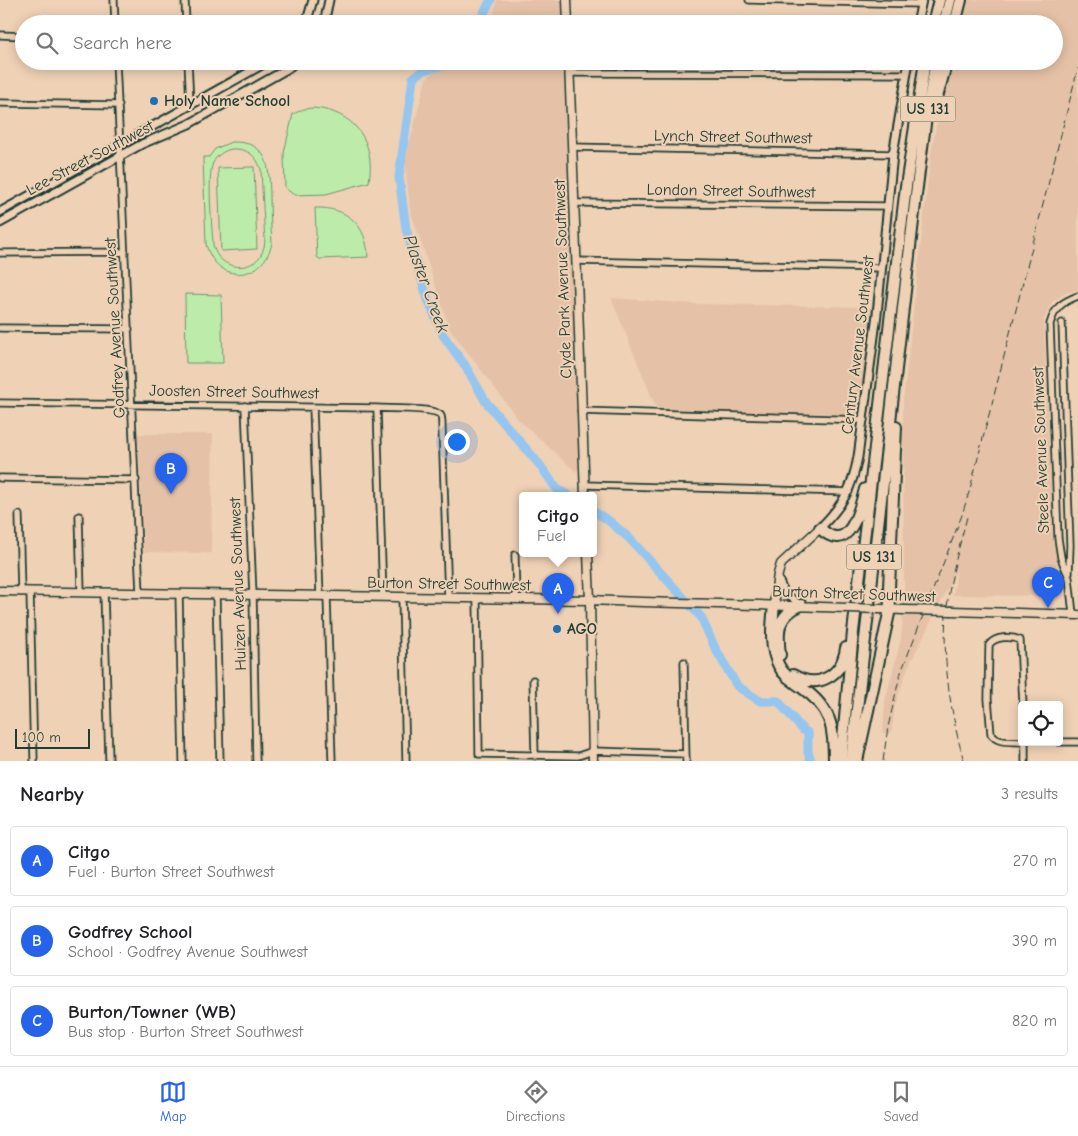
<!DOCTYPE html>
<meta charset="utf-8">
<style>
:root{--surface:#fff;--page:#f2f2f2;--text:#202124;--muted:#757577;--line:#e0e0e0;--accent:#2563eb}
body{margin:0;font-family:"Comic Neue",sans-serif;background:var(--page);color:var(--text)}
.controls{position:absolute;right:15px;bottom:15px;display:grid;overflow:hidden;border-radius:5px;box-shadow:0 2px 12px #0003}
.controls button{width:45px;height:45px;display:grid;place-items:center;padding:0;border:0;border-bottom:1px solid var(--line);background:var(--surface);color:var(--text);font:25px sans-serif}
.scale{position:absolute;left:15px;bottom:12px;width:75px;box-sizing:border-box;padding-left:5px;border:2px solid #1f3d34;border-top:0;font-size:14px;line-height:18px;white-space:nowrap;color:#1f3d34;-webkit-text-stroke:4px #efd1b5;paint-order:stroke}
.you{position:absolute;left:456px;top:441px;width:18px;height:18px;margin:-12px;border:4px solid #fff;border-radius:50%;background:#1a73e8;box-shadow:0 0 0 8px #1a73e833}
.badge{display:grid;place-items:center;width:32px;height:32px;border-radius:50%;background:var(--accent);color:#fff;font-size:16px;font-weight:700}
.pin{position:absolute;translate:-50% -41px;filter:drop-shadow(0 1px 2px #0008)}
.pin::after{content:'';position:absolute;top:26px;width:18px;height:15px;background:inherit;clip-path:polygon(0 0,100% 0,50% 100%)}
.popup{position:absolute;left:519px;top:492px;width:78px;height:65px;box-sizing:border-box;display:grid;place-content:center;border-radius:5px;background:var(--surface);filter:drop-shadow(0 1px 4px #0005);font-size:16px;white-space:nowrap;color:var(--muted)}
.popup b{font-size:19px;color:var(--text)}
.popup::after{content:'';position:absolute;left:50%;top:100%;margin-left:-10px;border:10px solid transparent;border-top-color:var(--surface)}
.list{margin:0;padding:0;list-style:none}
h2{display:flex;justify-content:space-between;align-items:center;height:65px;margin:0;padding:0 20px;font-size:21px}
h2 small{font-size:16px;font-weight:400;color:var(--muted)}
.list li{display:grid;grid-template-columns:32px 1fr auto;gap:15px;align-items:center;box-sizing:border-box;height:70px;margin:0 10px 10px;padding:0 10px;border:1px solid var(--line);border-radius:5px}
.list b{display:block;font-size:19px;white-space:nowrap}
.list p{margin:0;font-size:16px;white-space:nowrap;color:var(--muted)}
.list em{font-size:16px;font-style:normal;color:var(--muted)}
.icon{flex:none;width:28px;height:28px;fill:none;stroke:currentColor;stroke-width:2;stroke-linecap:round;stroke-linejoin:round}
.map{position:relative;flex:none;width:1078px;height:761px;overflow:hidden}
.search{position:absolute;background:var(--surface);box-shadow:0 2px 12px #0003;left:15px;right:15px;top:15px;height:55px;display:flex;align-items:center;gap:12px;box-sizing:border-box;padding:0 18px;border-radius:28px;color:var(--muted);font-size:19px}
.sheet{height:305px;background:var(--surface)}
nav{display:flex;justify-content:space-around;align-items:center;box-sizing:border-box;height:70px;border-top:1px solid var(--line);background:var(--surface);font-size:14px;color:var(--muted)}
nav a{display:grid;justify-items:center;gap:2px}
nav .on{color:var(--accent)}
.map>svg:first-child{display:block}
.built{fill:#e5c2a7}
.green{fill:#bdecaa;stroke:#6e946f;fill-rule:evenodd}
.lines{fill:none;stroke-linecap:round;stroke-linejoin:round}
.river{stroke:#94c6f0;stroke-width:9}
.minor-casing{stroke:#1f3d34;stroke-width:9}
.tertiary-casing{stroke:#1f3d34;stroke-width:11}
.secondary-casing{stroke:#1f3d34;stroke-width:11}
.motorway-casing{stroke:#1f3d34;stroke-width:14}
.minor{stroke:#efd1b5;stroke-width:5.5}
.tertiary{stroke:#efd1b5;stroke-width:7}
.secondary{stroke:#efd1b5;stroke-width:8}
.motorway{stroke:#efd1b5;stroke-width:10}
.rail{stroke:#1f3d34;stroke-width:1;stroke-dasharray:8 4;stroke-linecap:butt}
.secondary-bridge-casing{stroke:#1f3d34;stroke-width:11;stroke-linecap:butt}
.secondary-bridge{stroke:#efd1b5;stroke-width:8}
.poi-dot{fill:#1f6fb2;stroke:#efd1b5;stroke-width:2}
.labels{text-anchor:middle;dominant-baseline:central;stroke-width:4;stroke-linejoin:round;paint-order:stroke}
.shield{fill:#efd1b5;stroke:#5d695b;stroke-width:1}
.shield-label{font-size:15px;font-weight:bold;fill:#1f3d34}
.poi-label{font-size:16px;font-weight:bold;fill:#1f3d34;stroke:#efd1b5;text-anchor:start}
.street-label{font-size:16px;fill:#1f3d34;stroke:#efd1b5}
.water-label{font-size:18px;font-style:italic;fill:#2b4b47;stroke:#efd1b5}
</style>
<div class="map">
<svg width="1078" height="761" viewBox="0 0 1078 761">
<rect width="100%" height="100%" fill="#efd1b5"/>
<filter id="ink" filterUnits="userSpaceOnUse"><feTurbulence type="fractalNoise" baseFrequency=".02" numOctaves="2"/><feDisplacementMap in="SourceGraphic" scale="10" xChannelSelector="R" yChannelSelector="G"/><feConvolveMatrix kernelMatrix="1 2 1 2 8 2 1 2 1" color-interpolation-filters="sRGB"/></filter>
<g filter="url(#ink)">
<path class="built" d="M 497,0 L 562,0 L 563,24 L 491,24 Z
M 966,0 L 1078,0 L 1078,290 L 1066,293 L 1052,302 L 1044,320 L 1053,538 L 1057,557 L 1057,596 L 953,595 L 957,570 L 908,667 L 895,706 L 891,734 L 883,733 L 885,701 L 901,639 L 904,596 L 903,401 L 931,152 L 939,112 L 953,61 L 1054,61 L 1054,24 L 961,24 Z
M 463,61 L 565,61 L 579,467 L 576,472 L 518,419 L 450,329 L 410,209 L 405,161 L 426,79 L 432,73 Z
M 611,298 L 695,304 L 874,307 L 859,414 L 855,417 L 657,410 Z
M 138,434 L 213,434 L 211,553 L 144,552 Z"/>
<path class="green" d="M 313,108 C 354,111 376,141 369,182 L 326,194 L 294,195 L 285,188 L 284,153 L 293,114 L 304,109 Z
M 231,142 C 269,141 269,166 270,196 C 270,212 271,228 272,243 C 263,283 216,284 206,244 L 203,157 L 209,157 L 215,149 ZM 231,149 C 247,148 256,155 261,169 C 262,188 263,206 264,224 C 264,231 266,240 264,247 C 258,275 217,272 213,244 C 212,227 207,176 213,163 C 216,156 223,151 231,149 Z
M 254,167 L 257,249 L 221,251 L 218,168 Z
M 315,208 C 347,207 367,225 368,257 L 320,259 L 317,257 Z
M 185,294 L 221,295 L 223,363 L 186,363 Z"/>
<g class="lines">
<path class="river" d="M 479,24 L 481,18 L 491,0
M 455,61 L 453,63 L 424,70 L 413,78 L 399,177 L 406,229 L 428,300 L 443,335 L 466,367 L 486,402 L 539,464 L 557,489 L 568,495
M 593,511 L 608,520 L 629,538 L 701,617 L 715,648 L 737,686 L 760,701 L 778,701 L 802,729 L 808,733 L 808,752 L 811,761"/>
<g class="minor-casing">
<path id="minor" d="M 114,0 L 115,24
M 185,0 L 186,24
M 749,0 L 921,4
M 0,35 L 24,36
M 116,61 L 140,593
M 188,61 L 190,104
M 569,73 L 906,74
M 0,103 L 119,105
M 572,147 L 893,154
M 574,203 L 888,206
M 0,253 L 125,252
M 576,261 L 882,268
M 1062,323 L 1070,545 L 1069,573
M 0,328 L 129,329
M 0,403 L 377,408 C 388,409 437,407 441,416 C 442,419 442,425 442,428 L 448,598
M 245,406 L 253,595 L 256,761
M 313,408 L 320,596
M 377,408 L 383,597
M 581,411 L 864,420
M 0,478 L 136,480
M 585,485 L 849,492
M 19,515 L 21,592
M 79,516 L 81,592
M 515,555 L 516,599
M 778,577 L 785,593 L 801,605
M 30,592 L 34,761
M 104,593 L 109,761
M 179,594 L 183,761
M 216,595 L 220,761
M 327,596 L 332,761
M 402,598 L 406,761
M 477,599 L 479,754 L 578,756 L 593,751 L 686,754
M 1073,614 L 1069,578 L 1061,558 L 1058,538 L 1050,324 C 1055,307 1062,302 1078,296
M 684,662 L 686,761
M 533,680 L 535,756
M 1022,742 C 1011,741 998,744 991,734 L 988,699 L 989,645 C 995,636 1011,636 1020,640 L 1023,705
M 1025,742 L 1025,761
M 1059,742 L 1078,742"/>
</g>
<g class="tertiary-casing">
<path id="tertiary" d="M 306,24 L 313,0
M 324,24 L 329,0
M 917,24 L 922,0
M 0,212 L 269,61
M 0,223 L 142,144 L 189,124 L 287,69 L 297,61
M 820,528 C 843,505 852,489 858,457 L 877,314 L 893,154 L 909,61"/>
</g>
<g class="secondary-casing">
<path id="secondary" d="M 567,0 L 568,24
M 569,61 L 585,495
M 588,553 L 590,600 L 593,761
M 0,591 L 590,600 C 676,604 762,604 848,608
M 774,605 L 778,574 L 781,564 L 820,528
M 880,609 L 904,610
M 952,611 L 1078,615"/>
</g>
<g class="motorway-casing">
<path id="motorway" d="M 933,24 L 939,0
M 944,24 L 950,0
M 955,24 L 961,0
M 933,112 L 947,61
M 820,528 C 849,557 860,509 865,489
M 774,605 C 772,624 769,648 779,666 C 784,676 793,681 801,687 C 831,708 834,726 834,761
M 780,655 C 777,630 777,616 801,605
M 793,675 C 818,690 842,676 846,648
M 841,761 L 853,632 L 906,186 L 925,61
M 851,761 L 916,195 L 925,124 L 936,61
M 857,761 L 890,609 L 889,588 L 896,427"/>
</g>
<use href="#minor" class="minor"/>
<use href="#tertiary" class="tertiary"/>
<use href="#secondary" class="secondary"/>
<use href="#motorway" class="motorway"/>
<path class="rail" d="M 883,761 L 888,727 L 900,675 L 962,515 L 970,489 L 1078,68
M 964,761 C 950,713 940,648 948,599 C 952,571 960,544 967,517"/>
<g class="secondary-bridge-casing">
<path id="secondary-bridge" d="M 848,608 L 880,609
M 904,610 L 952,611"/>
</g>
<use href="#secondary-bridge" class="secondary-bridge"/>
</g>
</g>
<g class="poi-dot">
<circle cx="154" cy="101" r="5"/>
<circle cx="557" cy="629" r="5"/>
</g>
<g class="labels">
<g class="shield">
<rect x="900.5" y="96.5" width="55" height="25" rx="4"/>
<rect x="846.5" y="544.5" width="55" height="25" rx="4"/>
</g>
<g class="shield-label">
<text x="928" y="109">US 131</text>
<text x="874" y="557">US 131</text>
</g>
<g class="poi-label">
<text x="164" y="101">Holy Name School</text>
<text x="567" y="629">AGO</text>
</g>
<g class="street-label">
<text transform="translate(733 137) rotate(1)">Lynch Street Southwest</text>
<text transform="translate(90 158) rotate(-28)">Lee Street Southwest</text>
<text transform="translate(731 191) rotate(1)">London Street Southwest</text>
<text transform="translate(563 279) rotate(-92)">Clyde Park Avenue Southwest</text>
<text transform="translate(115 328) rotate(-93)">Godfrey Avenue Southwest</text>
<text transform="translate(858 345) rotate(-83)">Century Avenue Southwest</text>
<text transform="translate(234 392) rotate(1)">Joosten Street Southwest</text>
<text transform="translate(1041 450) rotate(-92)">Steele Avenue Southwest</text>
<text transform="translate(238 584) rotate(-92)">Huizen Avenue Southwest</text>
<text transform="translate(449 584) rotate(1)">Burton Street Southwest</text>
<text transform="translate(854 594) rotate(2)">Burton Street Southwest</text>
</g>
<g class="water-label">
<text transform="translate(426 284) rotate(70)">Plaster Creek</text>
</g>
</g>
</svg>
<div class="controls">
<button><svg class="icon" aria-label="locate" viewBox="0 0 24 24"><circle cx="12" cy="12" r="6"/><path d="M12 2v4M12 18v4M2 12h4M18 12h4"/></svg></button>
</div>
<div class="scale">100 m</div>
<div class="you"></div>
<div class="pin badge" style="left:558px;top:614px">A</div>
<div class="popup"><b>Citgo</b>Fuel</div>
<div class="pin badge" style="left:171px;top:494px">B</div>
<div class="pin badge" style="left:1048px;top:608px">C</div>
<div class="search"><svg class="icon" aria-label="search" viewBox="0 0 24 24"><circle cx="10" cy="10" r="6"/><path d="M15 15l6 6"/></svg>Search here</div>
</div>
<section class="sheet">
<h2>Nearby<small>3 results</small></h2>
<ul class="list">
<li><span class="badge">A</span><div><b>Citgo</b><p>Fuel · Burton Street Southwest</p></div><em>270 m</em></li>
<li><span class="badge">B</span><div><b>Godfrey School</b><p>School · Godfrey Avenue Southwest</p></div><em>390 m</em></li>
<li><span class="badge">C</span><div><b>Burton/Towner (WB)</b><p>Bus stop · Burton Street Southwest</p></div><em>820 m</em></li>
</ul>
</section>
<nav>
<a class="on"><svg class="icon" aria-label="map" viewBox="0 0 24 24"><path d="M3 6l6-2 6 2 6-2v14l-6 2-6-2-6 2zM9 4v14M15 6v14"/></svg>Map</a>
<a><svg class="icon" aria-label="directions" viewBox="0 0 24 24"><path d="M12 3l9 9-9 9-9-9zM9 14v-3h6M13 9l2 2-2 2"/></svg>Directions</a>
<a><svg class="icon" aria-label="saved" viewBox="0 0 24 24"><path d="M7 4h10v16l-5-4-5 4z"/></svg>Saved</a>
</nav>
